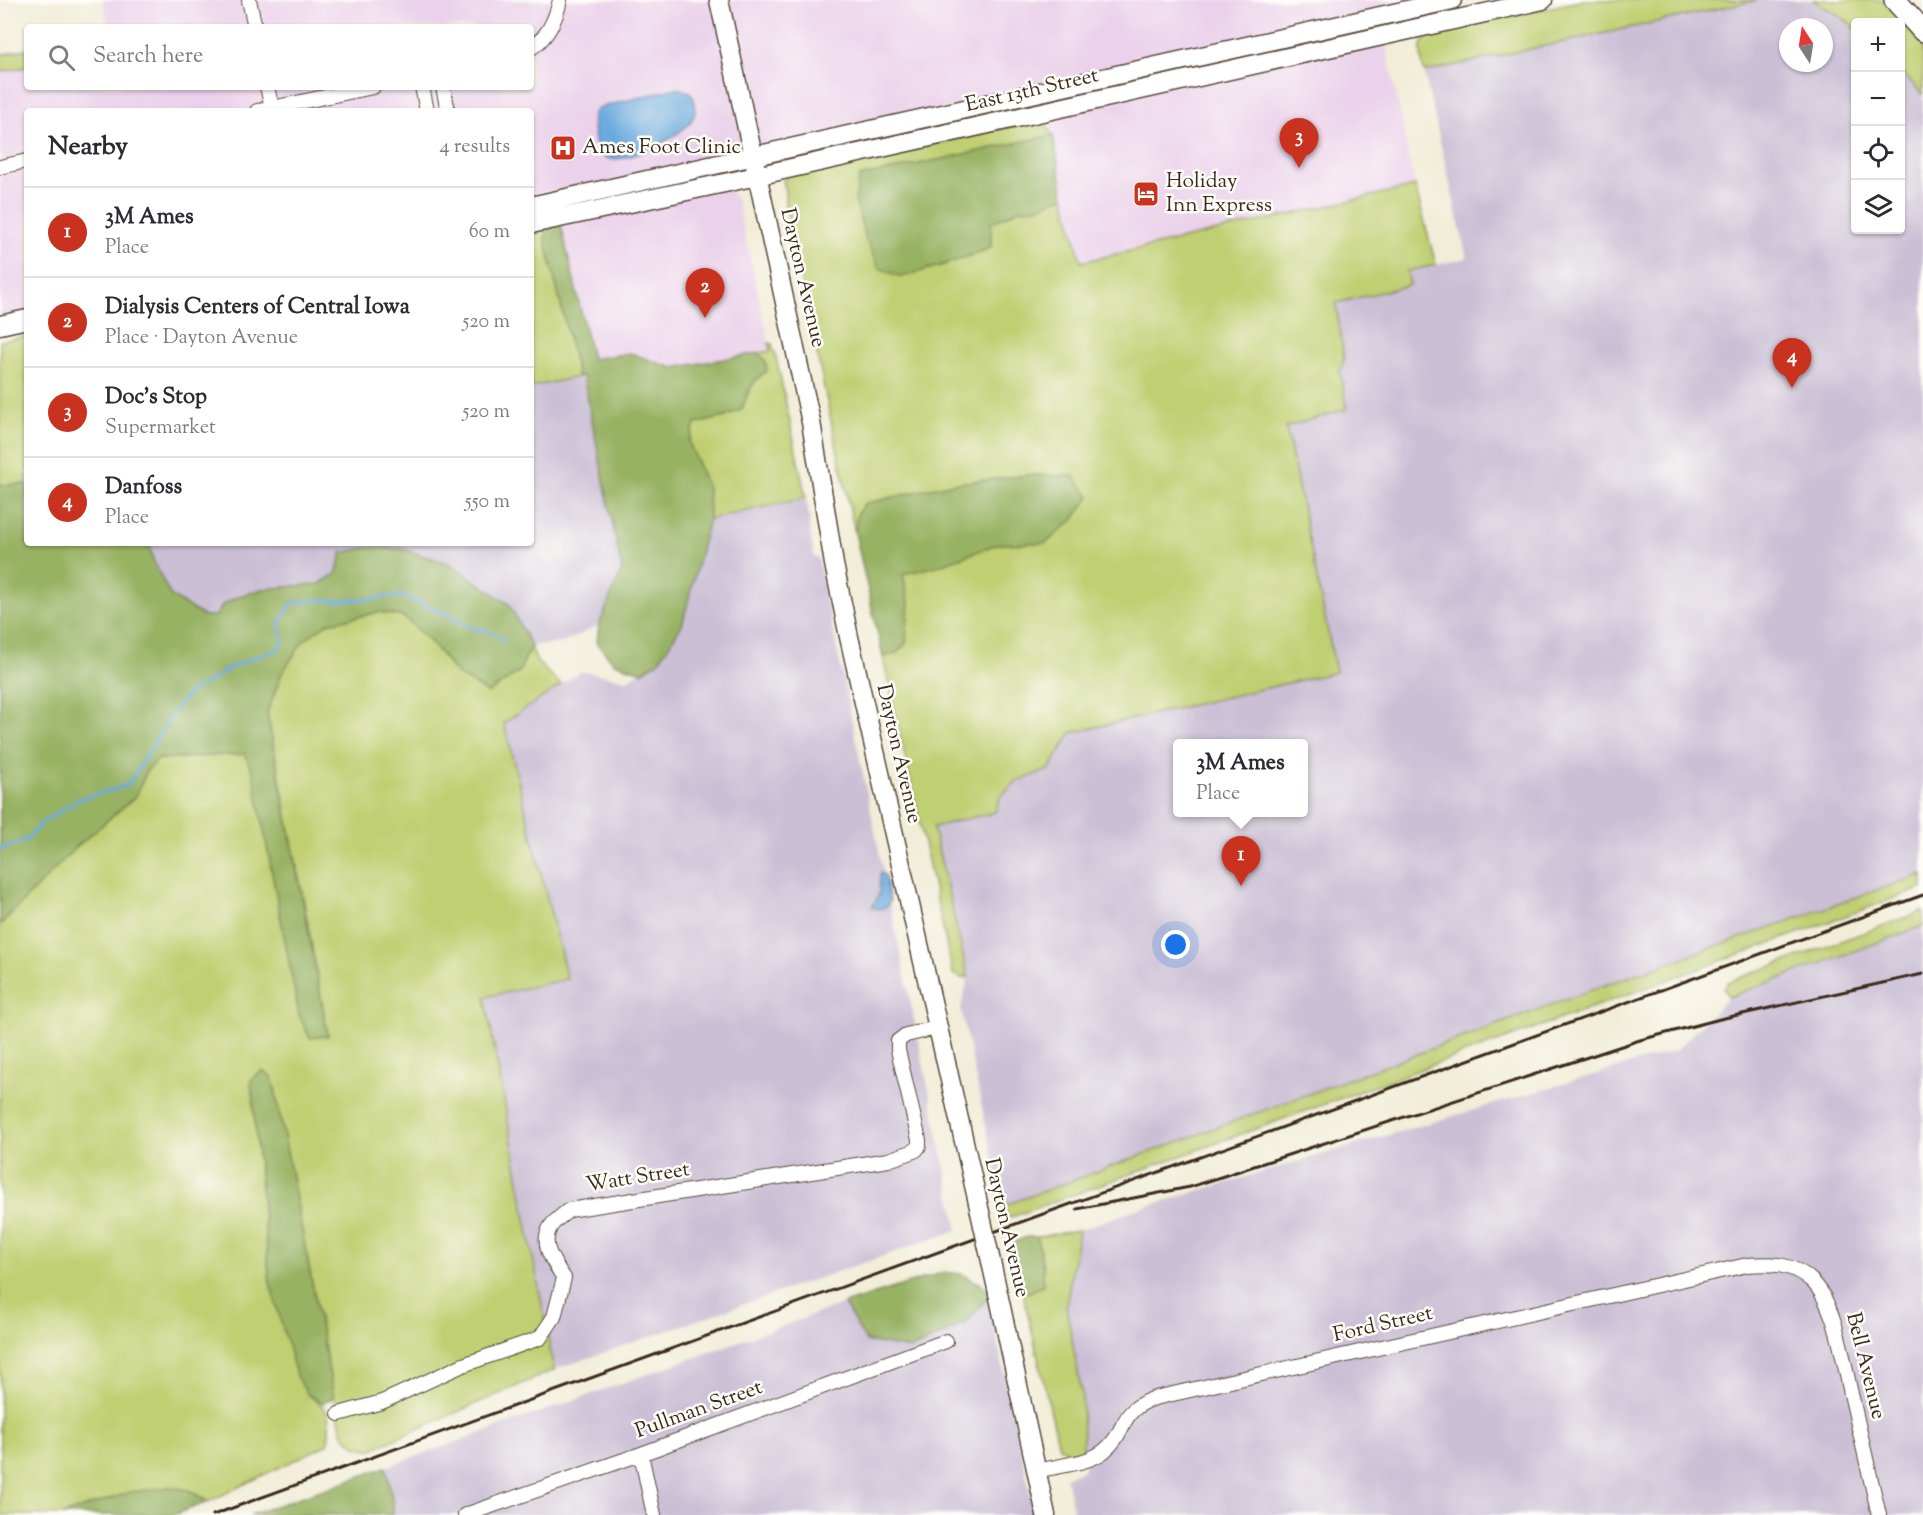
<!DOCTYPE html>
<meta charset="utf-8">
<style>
:root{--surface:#fff;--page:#f2f2f3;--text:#2b2b33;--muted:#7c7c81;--line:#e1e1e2;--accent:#c8321e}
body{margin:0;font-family:"Sorts Mill Goudy",serif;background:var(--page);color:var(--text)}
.controls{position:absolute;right:18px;top:18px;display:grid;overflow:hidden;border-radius:6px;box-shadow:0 2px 4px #0004}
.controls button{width:54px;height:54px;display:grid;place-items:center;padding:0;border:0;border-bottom:2px solid var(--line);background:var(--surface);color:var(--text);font:30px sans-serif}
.compass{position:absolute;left:1779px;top:18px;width:54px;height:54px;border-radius:50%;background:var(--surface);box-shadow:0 2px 4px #0004;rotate:348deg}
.you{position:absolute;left:1176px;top:945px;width:21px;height:21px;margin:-15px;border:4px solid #fff;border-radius:50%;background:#1a73e8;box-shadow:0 0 0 9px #1a73e833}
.badge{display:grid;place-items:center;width:39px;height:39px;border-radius:50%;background:var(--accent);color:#fff;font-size:20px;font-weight:700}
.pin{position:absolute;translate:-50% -50px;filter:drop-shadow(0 2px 3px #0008)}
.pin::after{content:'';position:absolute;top:32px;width:21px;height:18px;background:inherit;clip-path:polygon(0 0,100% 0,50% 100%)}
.popup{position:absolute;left:1173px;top:739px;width:135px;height:78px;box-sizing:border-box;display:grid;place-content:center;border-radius:6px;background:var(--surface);filter:drop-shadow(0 2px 4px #0005);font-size:20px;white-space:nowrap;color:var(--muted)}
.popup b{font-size:22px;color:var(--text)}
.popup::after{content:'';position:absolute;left:50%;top:100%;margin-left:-12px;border:12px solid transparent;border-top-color:var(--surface)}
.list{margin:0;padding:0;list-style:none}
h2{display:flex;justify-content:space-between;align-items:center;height:78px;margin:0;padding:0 24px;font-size:26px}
h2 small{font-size:20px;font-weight:400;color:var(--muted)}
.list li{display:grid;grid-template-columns:39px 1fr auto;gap:18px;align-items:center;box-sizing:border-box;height:90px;padding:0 24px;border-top:2px solid var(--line)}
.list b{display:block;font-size:22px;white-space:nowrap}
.list p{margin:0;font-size:20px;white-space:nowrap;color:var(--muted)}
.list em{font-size:20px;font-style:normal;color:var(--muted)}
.icon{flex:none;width:33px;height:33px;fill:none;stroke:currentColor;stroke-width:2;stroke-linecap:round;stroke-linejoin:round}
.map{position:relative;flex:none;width:1923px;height:1515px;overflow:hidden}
.search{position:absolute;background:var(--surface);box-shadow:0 2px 4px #0004;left:24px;top:24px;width:510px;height:66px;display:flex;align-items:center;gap:15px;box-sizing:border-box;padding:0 21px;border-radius:6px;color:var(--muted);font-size:22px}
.panel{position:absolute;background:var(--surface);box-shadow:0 2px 4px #0004;left:24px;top:108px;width:510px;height:438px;border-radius:6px}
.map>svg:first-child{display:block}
.built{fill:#ebd1eb}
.industrial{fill:#cbbfd5;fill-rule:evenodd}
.green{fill:#c0cf72;stroke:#7e7c48;stroke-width:1.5}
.forest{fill:#98b264;stroke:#6a6e41;stroke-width:1.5}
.water{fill:#6baade;stroke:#536a7e;stroke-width:1.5}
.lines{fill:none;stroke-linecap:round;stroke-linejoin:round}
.stream{stroke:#6baade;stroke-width:3}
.minor-casing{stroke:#56473a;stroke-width:16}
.major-casing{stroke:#56473a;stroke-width:21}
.highway-casing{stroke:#56473a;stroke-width:24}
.minor{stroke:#fff;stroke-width:14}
.major{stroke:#fff;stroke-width:18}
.highway{stroke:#fff;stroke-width:21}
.rail{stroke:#3b2a1e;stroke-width:3}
.major-bridge-casing{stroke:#56473a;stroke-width:21;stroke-linecap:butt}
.major-bridge{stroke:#fff;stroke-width:18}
.labels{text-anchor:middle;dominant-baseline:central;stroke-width:5;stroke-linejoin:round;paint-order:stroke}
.street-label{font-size:21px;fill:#3b2a1e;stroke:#fdfcf7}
.poi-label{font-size:21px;fill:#3b2a1e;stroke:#fdfcf7;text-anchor:start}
</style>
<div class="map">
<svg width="1923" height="1515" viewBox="0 0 1923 1515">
<rect width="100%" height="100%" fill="#fdfcf7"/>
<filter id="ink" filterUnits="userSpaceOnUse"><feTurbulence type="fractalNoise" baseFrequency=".0167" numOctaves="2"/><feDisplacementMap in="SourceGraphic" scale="12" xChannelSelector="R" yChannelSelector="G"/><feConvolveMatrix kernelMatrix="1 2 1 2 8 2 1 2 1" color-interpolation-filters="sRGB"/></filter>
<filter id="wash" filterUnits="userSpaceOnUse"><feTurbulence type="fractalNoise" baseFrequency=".008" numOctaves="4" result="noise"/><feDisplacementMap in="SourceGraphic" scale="24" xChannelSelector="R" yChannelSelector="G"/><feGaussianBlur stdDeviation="1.35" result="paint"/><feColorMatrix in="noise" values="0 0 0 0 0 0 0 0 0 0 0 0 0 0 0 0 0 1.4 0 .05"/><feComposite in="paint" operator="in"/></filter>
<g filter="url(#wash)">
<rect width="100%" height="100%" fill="#f2edd8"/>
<path class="built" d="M 103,0 L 712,0 L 716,18 L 733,15 L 730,0 L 1408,0 L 1378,7 L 1415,186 L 1081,262 L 1064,196 L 1042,87 L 591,186 L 531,194 L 531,111 L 27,111 L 27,311 L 0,317 L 0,53 L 27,47 L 27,87 L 531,87 L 531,27 L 108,27 Z
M 728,188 L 737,201 L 771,351 L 673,368 L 630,353 L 592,359 L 561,225 Z"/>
<path class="industrial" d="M 1758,0 L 1813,0 L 1847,21 L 1855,29 L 1856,230 L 1900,230 L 1901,72 L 1923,94 L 1923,874 L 1608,984 L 1003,1206 L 961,1009 L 968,977 L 933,827 L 995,812 L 1000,797 L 1017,781 L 1049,770 L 1071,733 L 1336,672 L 1286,427 L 1347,409 L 1340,372 L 1344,359 L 1335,303 L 1409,285 L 1407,271 L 1467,258 L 1424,72 ZM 1788,27 L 1824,27 L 1824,63 L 1788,63 ZM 1178,744 L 1304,744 L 1304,812 L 1178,812 Z
M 582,376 L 622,570 L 599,625 L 563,643 L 531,646 L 509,604 L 336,575 L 319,584 L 262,589 L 239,596 L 216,616 L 203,616 L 171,596 L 154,563 L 149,543 L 531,543 L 531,387 Z
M 806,498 L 810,520 L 809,526 L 814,557 L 818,558 L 958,1230 L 554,1370 L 485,996 L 567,979 L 504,722 L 582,671 L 627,680 L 658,662 L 682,625 L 709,519 Z
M 1923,926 L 1923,1515 L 1074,1515 L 1066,1477 L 1084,1470 L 1082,1395 L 1066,1306 L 1079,1230 L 1140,1208 L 1675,1051 L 1729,997 Z
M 988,1297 L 1035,1515 L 393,1515 L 393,1504 L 386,1467 L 844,1304 L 852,1315 L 966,1323 Z"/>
<path class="green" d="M 1584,0 L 1758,0 L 1424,72 C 1421,52 1414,42 1436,32 Z
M 1813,0 L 1883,0 L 1923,44 L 1923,94 L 1901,72 L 1900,22 L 1856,22 L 1855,29 L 1847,21 Z
M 27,49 L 27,67 L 0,72 L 0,55 Z
M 1038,121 L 1046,125 L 1053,135 L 859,177 L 901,277 L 946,264 L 991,248 L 991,223 L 1019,209 L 1036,208 L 1064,196 L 1081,262 L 1415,186 L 1436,265 L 1407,271 L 1410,285 L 1336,303 L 1344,359 L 1340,372 L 1347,409 L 1286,427 L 1336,672 L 1071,733 L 1049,770 L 1017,781 L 1000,797 L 995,812 L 933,827 L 968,977 L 961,978 L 953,974 L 883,657 L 896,653 L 909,603 L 903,574 L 940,565 L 997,544 L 1018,543 L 1073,476 L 1030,475 L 949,484 L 864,504 L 857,515 L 855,533 L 785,204 L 785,188 L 783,180 L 787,176 Z
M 549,228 L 545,238 L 578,377 L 531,387 L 531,232 Z
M 27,336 L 27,484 L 0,485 L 0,341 Z
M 769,343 L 773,344 L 772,347 L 775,352 L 806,498 L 709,519 L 708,489 L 689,442 L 695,424 L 725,417 L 742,409 C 748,390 757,378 765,360 L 758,353 L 770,351 Z
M 380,612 L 404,617 L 429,640 L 458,675 L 519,672 L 531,646 L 537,662 L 561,685 L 504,723 L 567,979 L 485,997 L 554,1370 L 370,1450 L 356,1446 L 343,1435 L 334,1397 L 274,1084 L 262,1071 L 251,1080 L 270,1283 L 308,1395 C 332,1409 330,1418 328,1444 L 208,1502 L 189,1490 L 131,1492 L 62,1515 L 0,1515 L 0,925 L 76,847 L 136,796 L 147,770 L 159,759 L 245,754 L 253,773 L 328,1036 L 304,902 L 267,713 L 282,673 L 303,641 L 328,623 Z
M 1923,874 L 1923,888 L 1006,1219 L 1003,1206 L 1608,984 Z
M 1923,911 L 1923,926 L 1729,997 L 1724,989 L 1728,982 Z
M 1079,1230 L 1066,1306 L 1082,1395 L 1083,1451 L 1073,1453 L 1059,1447 L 1021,1285 L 1028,1293 L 1043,1267 L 1037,1237 Z"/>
<path class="forest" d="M 1053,135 L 1064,196 L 1036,208 L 1019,209 L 991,223 L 991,248 L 946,264 L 901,277 L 879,268 L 866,240 L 855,201 L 859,177 Z
M 561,225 L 592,359 L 630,353 L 673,368 L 758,353 L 765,360 L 767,371 C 752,380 747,393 742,409 L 725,417 L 695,424 L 689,442 L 708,489 L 709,519 L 682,625 L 658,662 L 642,672 L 614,663 L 597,643 L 599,625 L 622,570 L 583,376 L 578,377 L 545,238 L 549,228 Z
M 1030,475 L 1073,476 L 1090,496 L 1073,520 L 1046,543 L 997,544 L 940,565 L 903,574 L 909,603 L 906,644 L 896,653 L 883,657 L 855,533 L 857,515 L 864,504 L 949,484 Z
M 27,484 L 27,543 L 149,543 L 154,563 L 171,596 L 203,616 L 216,616 L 223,604 L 239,596 L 262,589 L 319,584 L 336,574 L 342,553 L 370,547 L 402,549 L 450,564 L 509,604 L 531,646 L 519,672 L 488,693 L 458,675 L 429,640 L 404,617 L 380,612 L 328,623 L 303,641 L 282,673 L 267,713 L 328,1036 L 310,1038 L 299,1015 L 253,773 L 245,754 L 159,759 L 147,770 L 136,796 L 76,847 L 0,925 L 0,485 Z
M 262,1071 L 270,1075 L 274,1084 L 334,1397 L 323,1403 L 308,1395 L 297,1378 L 270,1283 L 251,1080 Z
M 1027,1237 L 1037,1237 L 1043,1267 L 1043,1285 L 1028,1293 L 1021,1285 L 1011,1243 Z
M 944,1272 L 962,1274 L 986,1287 L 988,1297 L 966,1323 L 911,1349 L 866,1341 L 844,1304 Z
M 386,1467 L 393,1504 L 393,1515 L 250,1515 Z
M 169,1487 L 189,1490 L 208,1502 L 173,1515 L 62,1515 L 131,1492 Z"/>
<path class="water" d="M 676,88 L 690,92 C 695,98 697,110 693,118 C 684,136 620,169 602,156 C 597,151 595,141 594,134 C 592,124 591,115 598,108 Z
M 881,873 L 885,875 L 886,878 L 890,901 L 886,907 L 877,909 L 872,907 L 879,894 L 880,875 Z"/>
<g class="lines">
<path class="stream" d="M 0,849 L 26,840 L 43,822 L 79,799 L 126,786 L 133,777 L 176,708 L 191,691 L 211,681 L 231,667 L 278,649 L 283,642 L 279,623 L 293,603 L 322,600 L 340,601 L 403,596 L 445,614 L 471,628 L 488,631 L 505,640"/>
</g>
</g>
<g filter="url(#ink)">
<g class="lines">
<g class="minor-casing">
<path id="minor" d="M 249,0 L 255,27
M 531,48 C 548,37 556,19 560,0
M 267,87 L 272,108
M 422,87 L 427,111
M 443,87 L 448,111
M 257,111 L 373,87
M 0,167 L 27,161
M 339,1414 L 382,1402 L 463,1365 L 540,1338 L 554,1317 L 564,1278 C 554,1263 539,1244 551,1226 C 555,1220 563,1215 569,1210 L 888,1160 L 909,1153 L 916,1150 L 919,1146 L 919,1140 L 898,1050 L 898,1041 L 906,1035 L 937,1028
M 641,1454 L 654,1515
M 1036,1471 C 1056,1466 1088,1464 1104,1451 C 1128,1432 1117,1411 1155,1398 L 1747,1265 C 1771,1263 1793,1263 1812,1281 C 1836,1304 1844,1365 1852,1398 C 1861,1437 1870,1476 1879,1515
M 465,1515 L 641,1454 L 946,1341"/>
</g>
<g class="major-casing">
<path id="major" d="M 719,0 L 811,422 L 834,564 L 849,637 L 976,1194
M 531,206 L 1452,0
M 531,224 L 734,181 L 1543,0
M 0,325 L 27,319
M 998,1293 L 1046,1515"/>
</g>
<g class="highway-casing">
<path id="highway" d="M 1895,0 L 1923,31"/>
</g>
<use href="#minor" class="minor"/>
<use href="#major" class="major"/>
<use href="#highway" class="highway"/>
<path class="rail" d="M 1077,1209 L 1190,1187 L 1640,1040 L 1720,1019 L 1923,974
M 213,1515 L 1923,895"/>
<g class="major-bridge-casing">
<path id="major-bridge" d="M 976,1194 L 998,1293"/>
</g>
<use href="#major-bridge" class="major-bridge"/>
</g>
</g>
<defs>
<g id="hospital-square" transform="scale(1.35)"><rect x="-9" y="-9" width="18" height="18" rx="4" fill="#c8321e" stroke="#fdfcf7"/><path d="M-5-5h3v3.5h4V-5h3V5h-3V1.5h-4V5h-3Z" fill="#fff"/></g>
<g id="hotel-square" transform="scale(1.35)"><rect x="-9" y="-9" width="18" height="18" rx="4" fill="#c8321e" stroke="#fdfcf7"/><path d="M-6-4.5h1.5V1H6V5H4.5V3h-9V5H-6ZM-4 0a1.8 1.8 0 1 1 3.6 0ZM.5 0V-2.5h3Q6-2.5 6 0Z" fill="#fff"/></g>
</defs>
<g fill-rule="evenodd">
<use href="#hospital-square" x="563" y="148"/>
<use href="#hotel-square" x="1146" y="194"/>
</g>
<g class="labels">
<g class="street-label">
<text transform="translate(1032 91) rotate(-13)">East 13th Street</text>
<text transform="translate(802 278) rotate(77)">Dayton Avenue</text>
<text transform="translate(898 754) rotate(77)">Dayton Avenue</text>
<text transform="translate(638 1178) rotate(-9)">Watt Street</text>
<text transform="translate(1006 1228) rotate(77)">Dayton Avenue</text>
<text transform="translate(1383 1325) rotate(-13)">Ford Street</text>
<text transform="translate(1865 1366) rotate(76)">Bell Avenue</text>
<text transform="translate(699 1410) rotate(-20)">Pullman Street</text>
</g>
<g class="poi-label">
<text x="582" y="148">Ames Foot Clinic</text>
<text x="1166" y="182">Holiday<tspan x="1166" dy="24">Inn Express</tspan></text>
</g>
</g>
</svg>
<div class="controls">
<button>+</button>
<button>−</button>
<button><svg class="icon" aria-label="locate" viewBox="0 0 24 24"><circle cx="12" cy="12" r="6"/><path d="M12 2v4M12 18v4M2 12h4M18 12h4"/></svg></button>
<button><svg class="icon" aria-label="layers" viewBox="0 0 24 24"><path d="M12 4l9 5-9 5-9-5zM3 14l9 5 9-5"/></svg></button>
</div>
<svg class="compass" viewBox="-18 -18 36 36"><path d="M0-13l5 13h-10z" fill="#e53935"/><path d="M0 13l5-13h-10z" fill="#7c7c81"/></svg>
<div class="you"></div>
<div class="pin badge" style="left:1241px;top:886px">1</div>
<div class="popup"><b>3M Ames</b>Place</div>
<div class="pin badge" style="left:705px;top:318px">2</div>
<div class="pin badge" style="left:1299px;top:168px">3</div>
<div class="pin badge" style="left:1792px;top:388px">4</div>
<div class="search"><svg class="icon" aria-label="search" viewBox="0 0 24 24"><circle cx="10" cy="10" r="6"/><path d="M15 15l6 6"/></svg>Search here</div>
<section class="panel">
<h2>Nearby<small>4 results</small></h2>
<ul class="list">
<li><span class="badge">1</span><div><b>3M Ames</b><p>Place</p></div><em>60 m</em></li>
<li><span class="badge">2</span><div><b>Dialysis Centers of Central Iowa</b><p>Place · Dayton Avenue</p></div><em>520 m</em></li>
<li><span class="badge">3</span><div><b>Doc's Stop</b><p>Supermarket</p></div><em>520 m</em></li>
<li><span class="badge">4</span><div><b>Danfoss</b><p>Place</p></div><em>550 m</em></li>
</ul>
</section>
</div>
